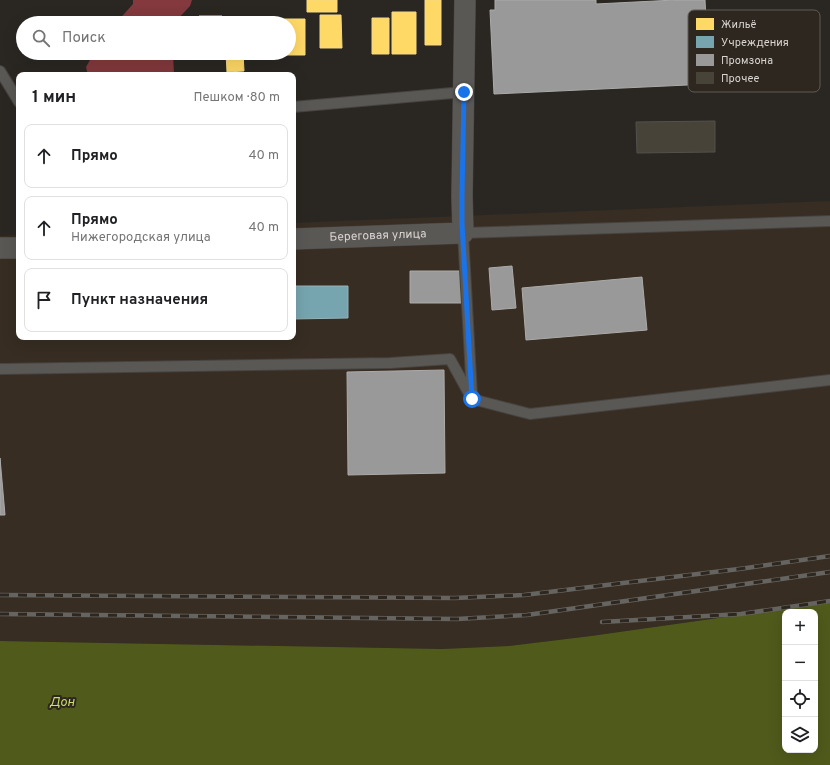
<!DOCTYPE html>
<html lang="ru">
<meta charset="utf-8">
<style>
:root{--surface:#fff;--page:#f2f2f2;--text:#202124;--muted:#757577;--line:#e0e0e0}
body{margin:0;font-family:Overpass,sans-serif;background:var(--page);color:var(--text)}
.controls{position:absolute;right:12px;bottom:12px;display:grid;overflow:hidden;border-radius:8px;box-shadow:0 4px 16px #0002}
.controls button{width:36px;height:36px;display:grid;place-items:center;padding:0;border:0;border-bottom:1px solid var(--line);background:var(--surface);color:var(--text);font:20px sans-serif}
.stop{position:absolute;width:12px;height:12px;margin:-9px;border:3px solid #1a73e8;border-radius:50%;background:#fff}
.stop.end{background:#1a73e8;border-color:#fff;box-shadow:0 1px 4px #0008}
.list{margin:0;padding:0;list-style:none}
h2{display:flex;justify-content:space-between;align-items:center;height:52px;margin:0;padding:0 16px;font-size:17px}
h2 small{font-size:13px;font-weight:400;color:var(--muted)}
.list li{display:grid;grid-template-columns:26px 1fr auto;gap:12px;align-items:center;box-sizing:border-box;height:64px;margin:0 8px 8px;padding:0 8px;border:1px solid var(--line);border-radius:8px}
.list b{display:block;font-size:15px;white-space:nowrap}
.list p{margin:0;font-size:13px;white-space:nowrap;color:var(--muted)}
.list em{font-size:13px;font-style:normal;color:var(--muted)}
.icon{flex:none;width:22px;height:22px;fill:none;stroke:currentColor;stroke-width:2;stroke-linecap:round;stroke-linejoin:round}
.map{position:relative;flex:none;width:830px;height:765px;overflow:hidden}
.search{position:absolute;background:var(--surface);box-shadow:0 4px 16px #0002;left:16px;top:16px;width:280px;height:44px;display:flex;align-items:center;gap:10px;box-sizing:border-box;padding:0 14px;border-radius:22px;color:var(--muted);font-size:15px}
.panel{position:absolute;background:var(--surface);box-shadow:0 4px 16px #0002;left:16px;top:72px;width:280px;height:268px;border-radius:8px}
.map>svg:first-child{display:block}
.built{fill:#372d22}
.forest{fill:#83393d}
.water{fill:#505a1b;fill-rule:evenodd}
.homes{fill:#ffd966;stroke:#f4d886}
.public{fill:#76a5af;stroke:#94b3b9}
.industry{fill:#999;stroke:#acabaa}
.building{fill:#474338;stroke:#53514d}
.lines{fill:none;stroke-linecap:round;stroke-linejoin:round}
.service-casing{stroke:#464340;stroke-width:12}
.minor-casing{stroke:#464340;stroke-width:22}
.service{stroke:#5a5855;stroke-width:10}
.minor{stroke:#5a5855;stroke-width:21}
.rail-casing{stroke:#666461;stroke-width:4.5}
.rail{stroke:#2d2720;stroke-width:3;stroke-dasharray:9;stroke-linecap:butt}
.route{stroke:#1a73e8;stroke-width:5}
.labels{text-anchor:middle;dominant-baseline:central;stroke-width:4;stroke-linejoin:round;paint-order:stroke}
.street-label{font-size:12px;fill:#dad5d1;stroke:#2d2720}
.water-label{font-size:13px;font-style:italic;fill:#cbdf69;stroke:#2d2720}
.key{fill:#2d2720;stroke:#615b55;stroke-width:1}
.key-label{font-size:11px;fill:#dad5d1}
</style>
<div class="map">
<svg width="830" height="765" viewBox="0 0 830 765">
<rect width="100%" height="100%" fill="#2a2723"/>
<path class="built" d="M 830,201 L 830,602 L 591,636 L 509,646 L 442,649 L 0,641 L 0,236 L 19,235 L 19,337 L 293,337 L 293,223 Z"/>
<path class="forest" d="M 133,0 L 192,0 L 190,6 L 174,23 L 116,23 L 133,4 Z
M 94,53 L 173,53 L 174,75 L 88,75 L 86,67 Z"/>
<path class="water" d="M 830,602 L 830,765 L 0,765 L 0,641 L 442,649 L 509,646 L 591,636 ZM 785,612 L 815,612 L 815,750 L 785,750 Z"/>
<path class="homes" d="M 307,0 L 337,0 L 337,12 L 307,12 Z
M 425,0 L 441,0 L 441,45 L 425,45 Z
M 392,12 L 416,12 L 416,54 L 392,54 Z
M 320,15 L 341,15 L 342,48 L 320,48 Z
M 199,16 L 222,16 L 222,23 L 199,23 Z
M 372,18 L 389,18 L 389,54 L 372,54 Z
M 283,19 L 305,19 L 305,55 L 283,55 L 283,53 L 289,53 L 289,23 L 283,23 Z
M 226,53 L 243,53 L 244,71 L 227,72 Z"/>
<path class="public" d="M 293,286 L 348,286 L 348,318 L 293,319 Z"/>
<path class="industry" d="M 495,0 L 596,0 L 596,4 L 675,0 L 705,0 L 709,84 L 494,94 L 490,10 L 495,10 Z
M 512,266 L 516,308 L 492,310 L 489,268 Z
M 410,271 L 461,271 L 461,303 L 410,303 Z
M 642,277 L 647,330 L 526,340 L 522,288 Z
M 444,370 L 445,473 L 348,475 L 347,372 Z
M 0,458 L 5,515 L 0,515 Z"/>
<path class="building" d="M 715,121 L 715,152 L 637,153 L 636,122 Z"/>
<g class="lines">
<g class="service-casing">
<path id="service" d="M 0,71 L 19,102
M 293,107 L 464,92
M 0,369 L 390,363 L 450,359 L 472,399 L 530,414 L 830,380
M 472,395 L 463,233 L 830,221"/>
</g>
<g class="minor-casing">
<g id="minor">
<path id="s1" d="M 293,239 L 463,233 L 462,196 L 465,0"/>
<path d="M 0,248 L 19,248"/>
</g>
</g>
<use href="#service" class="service"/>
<use href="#minor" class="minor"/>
<g class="rail-casing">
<path id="rail" d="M 0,595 L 455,598 L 524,595 L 739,569 L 830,556
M 0,614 L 457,619 L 527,615 L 830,572
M 602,622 L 741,614 L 830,601"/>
</g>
<use href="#rail" class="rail"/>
</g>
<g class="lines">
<path class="route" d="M 464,92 L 462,196 L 462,224 L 472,399"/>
</g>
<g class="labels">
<g class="street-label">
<text stroke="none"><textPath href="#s1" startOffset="85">Береговая улица</textPath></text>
</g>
<g class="water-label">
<text x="62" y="703">Дон</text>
</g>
</g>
<rect x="688" y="10" width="132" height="82" rx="6" class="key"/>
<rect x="696" y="18" width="18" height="12" fill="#ffd966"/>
<rect x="696" y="36" width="18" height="12" fill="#76a5af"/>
<rect x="696" y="54" width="18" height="12" fill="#999"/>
<rect x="696" y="72" width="18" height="12" fill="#474338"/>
<g class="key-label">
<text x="721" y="28">Жильё</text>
<text x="721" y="46">Учреждения</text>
<text x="721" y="64">Промзона</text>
<text x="721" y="82">Прочее</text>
</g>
</svg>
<div class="controls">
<button>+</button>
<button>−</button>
<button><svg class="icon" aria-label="locate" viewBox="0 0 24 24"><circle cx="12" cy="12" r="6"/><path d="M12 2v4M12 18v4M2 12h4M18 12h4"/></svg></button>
<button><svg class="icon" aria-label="layers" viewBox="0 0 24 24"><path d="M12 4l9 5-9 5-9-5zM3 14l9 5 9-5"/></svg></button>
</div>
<div class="stop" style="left:472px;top:399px"></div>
<div class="stop end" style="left:464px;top:92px"></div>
<div class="search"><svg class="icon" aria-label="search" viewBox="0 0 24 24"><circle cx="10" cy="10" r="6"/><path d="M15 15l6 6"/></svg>Поиск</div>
<section class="panel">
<h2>1 мин<small>Пешком · 80 m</small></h2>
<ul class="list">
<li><svg class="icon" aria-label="ahead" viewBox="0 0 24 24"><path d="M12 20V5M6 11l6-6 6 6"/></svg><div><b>Прямо</b></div><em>40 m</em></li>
<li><svg class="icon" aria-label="ahead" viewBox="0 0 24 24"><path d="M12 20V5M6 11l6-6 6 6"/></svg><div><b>Прямо</b><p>Нижегородская улица</p></div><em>40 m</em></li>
<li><svg class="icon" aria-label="arrive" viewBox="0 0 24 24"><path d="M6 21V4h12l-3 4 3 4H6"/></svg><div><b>Пункт назначения</b></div></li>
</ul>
</section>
</div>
